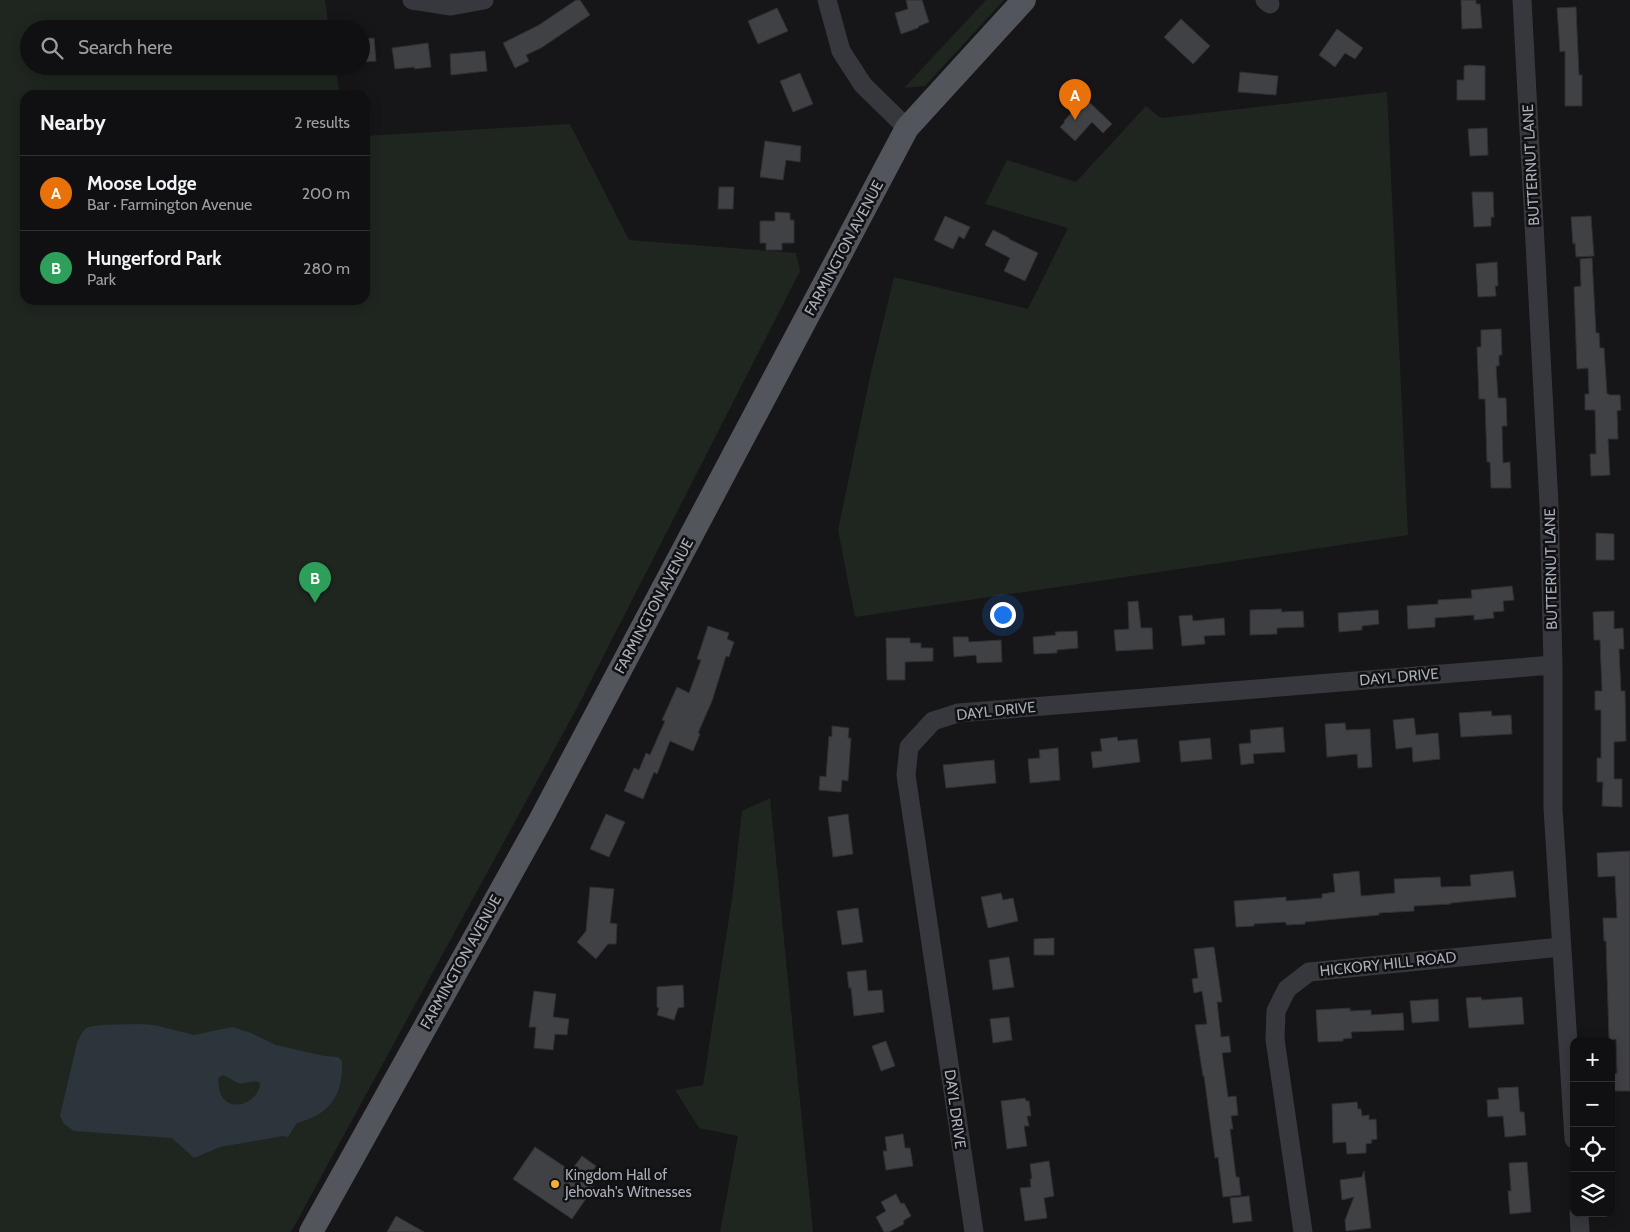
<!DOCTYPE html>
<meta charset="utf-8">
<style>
:root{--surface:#101012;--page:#19191b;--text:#f1f3f6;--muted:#9c9d9f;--line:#303032;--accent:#d93025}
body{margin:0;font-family:Cabin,sans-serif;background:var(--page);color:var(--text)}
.controls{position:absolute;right:15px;bottom:15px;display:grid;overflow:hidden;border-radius:10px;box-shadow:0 2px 12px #0003}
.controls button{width:45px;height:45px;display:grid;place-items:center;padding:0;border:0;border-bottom:1px solid var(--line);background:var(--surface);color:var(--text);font:25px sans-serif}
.you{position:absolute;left:1002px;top:614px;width:18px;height:18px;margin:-12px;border:4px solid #fff;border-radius:50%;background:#1a73e8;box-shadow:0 0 0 8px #1a73e833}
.badge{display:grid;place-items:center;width:32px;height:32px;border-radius:50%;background:var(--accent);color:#fff;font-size:16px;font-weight:700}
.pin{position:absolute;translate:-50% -41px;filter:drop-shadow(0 1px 2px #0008)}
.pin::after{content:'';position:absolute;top:26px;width:18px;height:15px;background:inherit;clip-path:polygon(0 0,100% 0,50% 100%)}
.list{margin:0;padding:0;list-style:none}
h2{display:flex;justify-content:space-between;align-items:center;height:65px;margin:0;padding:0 20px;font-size:21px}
h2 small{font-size:16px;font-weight:400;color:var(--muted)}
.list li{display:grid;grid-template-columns:32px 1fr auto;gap:15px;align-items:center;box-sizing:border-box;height:75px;padding:0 20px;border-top:1px solid var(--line)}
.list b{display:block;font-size:19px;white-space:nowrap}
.list p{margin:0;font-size:16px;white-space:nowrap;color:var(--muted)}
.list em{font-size:16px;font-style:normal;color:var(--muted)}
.icon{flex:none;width:28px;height:28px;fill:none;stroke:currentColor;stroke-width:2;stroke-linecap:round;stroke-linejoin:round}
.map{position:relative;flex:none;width:1630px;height:1232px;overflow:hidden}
.search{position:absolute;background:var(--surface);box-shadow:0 2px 12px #0003;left:20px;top:20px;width:350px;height:55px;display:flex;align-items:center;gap:12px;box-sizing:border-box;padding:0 18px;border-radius:28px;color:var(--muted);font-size:19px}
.panel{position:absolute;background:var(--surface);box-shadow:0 2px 12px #0003;left:20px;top:90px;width:350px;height:215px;border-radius:15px}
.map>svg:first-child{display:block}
.green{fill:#1e261f}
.water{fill:#2c353c;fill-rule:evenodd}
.building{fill:#404145;stroke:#303034}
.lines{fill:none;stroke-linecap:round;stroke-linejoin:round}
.minor{stroke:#37383d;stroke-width:19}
.major{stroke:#53555c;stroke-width:24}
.poi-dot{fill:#f2b134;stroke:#111113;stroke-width:2}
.labels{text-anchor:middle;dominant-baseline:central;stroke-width:5;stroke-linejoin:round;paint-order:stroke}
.street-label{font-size:15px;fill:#a8adb8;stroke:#111113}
.poi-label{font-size:15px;fill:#a8adb8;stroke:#111113;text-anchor:start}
</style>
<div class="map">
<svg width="1630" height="1232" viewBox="0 0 1630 1232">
<rect width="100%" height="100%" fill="#161618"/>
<path class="green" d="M 0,0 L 325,0 L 329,29 L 29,29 L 29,66 L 335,66 L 340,95 L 25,95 L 25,300 L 365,300 L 365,136 L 570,124 L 629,240 L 796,253 L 800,271 L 578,706 L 291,1232 L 0,1232 Z
M 986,0 L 1004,0 L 925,86 L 904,88 Z
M 1387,92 L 1408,535 L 855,617 L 838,530 L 871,372 L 894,277 L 1028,309 L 1068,228 L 985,204 L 1007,160 L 1076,182 L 1146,106 L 1161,118 Z
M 770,798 L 813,1232 L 720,1232 L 738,1136 L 699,1128 L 675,1090 L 703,1085 L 733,892 L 742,811 Z"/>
<path class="water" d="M 139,1024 L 154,1025 L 194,1035 L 232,1027 L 251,1033 L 276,1045 L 324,1056 L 338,1057 L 342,1061 C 343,1095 331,1114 297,1123 L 288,1137 L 283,1136 L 220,1147 L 194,1158 L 172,1138 L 74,1131 L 64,1124 L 60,1116 L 77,1043 C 79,1039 81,1033 85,1029 C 92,1023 128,1025 139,1024 ZM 223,1075 C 229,1077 233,1081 238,1083 C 246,1084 252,1080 260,1082 C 261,1100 234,1113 223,1098 C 218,1092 219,1085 218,1078 Z"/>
<path class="building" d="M 576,0 L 580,0 L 590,15 L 541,48 L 526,55 L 529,61 L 515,68 L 503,43 L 539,25 Z
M 906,0 L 922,0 L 929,22 L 919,26 L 918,28 L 901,34 L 895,13 L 908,9 Z
M 1461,0 L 1476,0 L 1476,4 L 1480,4 L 1482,28 L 1462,29 Z
M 1576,7 L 1579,75 L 1582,75 L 1582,106 L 1565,106 L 1565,51 L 1560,52 L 1557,8 Z
M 777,8 L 788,31 L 758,44 L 748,21 Z
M 1181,19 L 1210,46 L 1193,64 L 1164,37 Z
M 1337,29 L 1363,48 L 1355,59 L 1345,53 L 1335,67 L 1319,55 Z
M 374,38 L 376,61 L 361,62 L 361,39 Z
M 428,43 L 431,67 L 415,69 L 414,67 L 395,69 L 392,48 Z
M 485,51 L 487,71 L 451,75 L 450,54 Z
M 1469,65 L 1485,66 L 1485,100 L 1457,100 L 1457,80 L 1464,80 L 1464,66 Z
M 1240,72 L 1278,76 L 1276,95 L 1238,92 Z
M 800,73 L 813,104 L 793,112 L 780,81 Z
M 1085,98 L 1112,124 L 1103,133 L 1092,122 L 1075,141 L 1060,127 L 1065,122 L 1064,121 Z
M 1487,128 L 1488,155 L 1470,156 L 1468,129 Z
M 765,141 L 801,146 L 800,162 L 786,160 L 783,180 L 760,177 Z
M 719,187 L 734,187 L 733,209 L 718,209 Z
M 1472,192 L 1493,192 L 1494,217 L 1491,217 L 1491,226 L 1474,227 Z
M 775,212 L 790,213 L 790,220 L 794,220 L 794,243 L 782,243 L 782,250 L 766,250 L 766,243 L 760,243 L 760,221 L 775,221 Z
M 945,216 L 970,227 L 964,239 L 959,236 L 953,249 L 934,240 Z
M 1591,216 L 1594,256 L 1576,257 L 1575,243 L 1573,244 L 1571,217 Z
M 993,230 L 1009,238 L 1009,239 L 1038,253 L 1025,281 L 1004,271 L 1010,258 L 985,245 Z
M 1592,258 L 1596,333 L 1599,333 L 1600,348 L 1604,348 L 1607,394 L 1609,394 L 1609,395 L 1620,395 L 1621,410 L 1617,411 L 1618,439 L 1608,439 L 1610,475 L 1591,476 L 1590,454 L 1596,454 L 1595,410 L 1585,410 L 1585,394 L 1589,394 L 1588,368 L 1577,369 L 1574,287 L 1581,286 L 1580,259 Z
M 1497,262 L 1498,286 L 1495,286 L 1496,296 L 1478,297 L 1476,264 Z
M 1501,329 L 1502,355 L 1499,355 L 1499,366 L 1496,366 L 1498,398 L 1506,398 L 1507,426 L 1502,426 L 1503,463 L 1510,462 L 1511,488 L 1491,488 L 1490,462 L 1487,462 L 1485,399 L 1479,399 L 1477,347 L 1481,347 L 1481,330 Z
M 1596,533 L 1614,534 L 1614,560 L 1596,560 Z
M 1512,586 L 1514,600 L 1503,601 L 1504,611 L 1493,612 L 1494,618 L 1474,620 L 1474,615 L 1435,618 L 1435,627 L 1408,629 L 1407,606 L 1438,604 L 1438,600 L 1472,598 L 1471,590 Z
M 1138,601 L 1141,628 L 1152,628 L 1153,649 L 1116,651 L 1114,630 L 1129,629 L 1128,602 Z
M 1282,609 L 1281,612 L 1303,611 L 1304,627 L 1277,628 L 1277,634 L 1250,635 L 1250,610 Z
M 1378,610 L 1379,624 L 1362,626 L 1362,630 L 1339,632 L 1338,613 Z
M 1614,611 L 1614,629 L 1623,628 L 1624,649 L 1619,649 L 1621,691 L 1625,691 L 1626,741 L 1614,742 L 1614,779 L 1622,779 L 1622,807 L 1602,806 L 1603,782 L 1597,782 L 1597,758 L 1601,758 L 1601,710 L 1595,710 L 1595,691 L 1602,691 L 1600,640 L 1594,640 L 1593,612 Z
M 1192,615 L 1193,621 L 1224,618 L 1225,635 L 1204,636 L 1205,644 L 1182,646 L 1179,616 Z
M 708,626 L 729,633 L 727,639 L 734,642 L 729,657 L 726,656 L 712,701 L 698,733 L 700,734 L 693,751 L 670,741 L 657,774 L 654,772 L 643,799 L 624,791 L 634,768 L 639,770 L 646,753 L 650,755 L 665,721 L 662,720 L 677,687 L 689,693 L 701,660 L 697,659 Z
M 1077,631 L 1078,648 L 1057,650 L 1057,653 L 1034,654 L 1033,637 L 1056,635 L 1055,632 Z
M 953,637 L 968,637 L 969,642 L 1001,640 L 1002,662 L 977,663 L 976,655 L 954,657 Z
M 886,638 L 910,638 L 910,643 L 921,643 L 921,648 L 933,648 L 933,661 L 905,662 L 905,680 L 887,680 Z
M 1491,711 L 1492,716 L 1511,715 L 1512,734 L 1461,737 L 1459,713 Z
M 1414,718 L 1416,735 L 1438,733 L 1440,759 L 1413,762 L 1412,747 L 1396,749 L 1393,720 Z
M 1345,723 L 1346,730 L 1370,729 L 1372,767 L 1358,768 L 1357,754 L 1327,757 L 1325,724 Z
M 832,726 L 849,728 L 848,738 L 851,738 L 848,781 L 842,780 L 841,792 L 819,790 L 820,776 L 826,777 L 829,736 L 832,737 Z
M 1283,727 L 1285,752 L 1253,754 L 1254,763 L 1241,765 L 1239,744 L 1251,743 L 1250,730 Z
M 1117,737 L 1118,741 L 1137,739 L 1140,762 L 1093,768 L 1091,752 L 1102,751 L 1100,739 Z
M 1210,738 L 1212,759 L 1181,762 L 1179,741 Z
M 1058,748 L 1060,780 L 1030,783 L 1028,759 L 1040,758 L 1039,750 Z
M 994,760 L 996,783 L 946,788 L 943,765 Z
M 606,814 L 625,822 L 609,857 L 590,849 Z
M 848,814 L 853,854 L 833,857 L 828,817 Z
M 1630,851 L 1630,1091 L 1614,1091 L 1614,1074 L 1617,1073 L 1616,1039 L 1609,1040 L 1606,941 L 1604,941 L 1603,918 L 1617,918 L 1615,876 L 1598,877 L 1597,853 Z
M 1359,871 L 1361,896 L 1395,893 L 1394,879 L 1440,877 L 1441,887 L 1471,886 L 1470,875 L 1513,871 L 1516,897 L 1451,903 L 1451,904 L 1414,906 L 1414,911 L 1379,913 L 1379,915 L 1305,922 L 1305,924 L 1287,925 L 1285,922 L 1254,924 L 1254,926 L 1236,927 L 1234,901 L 1286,897 L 1286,901 L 1322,898 L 1322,894 L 1335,892 L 1333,874 Z
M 590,887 L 614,889 L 610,923 L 617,924 L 616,944 L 608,944 L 596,959 L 577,942 L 586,931 Z
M 1001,893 L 1003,900 L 1013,898 L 1018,921 L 988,928 L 981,897 Z
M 858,908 L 863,942 L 842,945 L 837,911 Z
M 1054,938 L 1054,955 L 1034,955 L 1034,939 Z
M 1214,947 L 1222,1002 L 1217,1002 L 1221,1037 L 1229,1036 L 1231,1052 L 1222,1053 L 1228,1097 L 1236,1096 L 1238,1115 L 1231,1116 L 1233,1129 L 1230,1129 L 1236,1177 L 1239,1177 L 1241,1195 L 1223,1197 L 1218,1157 L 1215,1158 L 1204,1076 L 1203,1076 L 1195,1025 L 1207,1024 L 1202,991 L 1194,993 L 1192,979 L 1198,978 L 1194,949 Z
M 1009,957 L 1014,987 L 993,990 L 989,960 Z
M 866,970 L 868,991 L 882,990 L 884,1012 L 854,1016 L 851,988 L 849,988 L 847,972 Z
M 683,985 L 684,1007 L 678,1008 L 674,1020 L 657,1015 L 659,1008 L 657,1007 L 657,987 Z
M 534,991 L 556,994 L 553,1017 L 569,1019 L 567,1035 L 555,1034 L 553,1050 L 534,1048 L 536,1027 L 529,1027 Z
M 1481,997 L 1482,1000 L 1522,997 L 1524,1024 L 1469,1028 L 1466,998 Z
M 1438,999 L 1439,1021 L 1412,1023 L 1410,1001 Z
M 1350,1008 L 1350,1011 L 1371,1010 L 1371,1015 L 1403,1013 L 1404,1030 L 1351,1032 L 1352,1038 L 1343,1039 L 1343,1041 L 1318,1042 L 1316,1010 Z
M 1009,1017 L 1012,1040 L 993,1043 L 990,1019 Z
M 886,1041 L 895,1066 L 881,1071 L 872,1046 Z
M 1518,1087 L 1520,1112 L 1524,1112 L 1526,1135 L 1505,1137 L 1503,1116 L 1488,1117 L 1487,1100 L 1499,1099 L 1498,1088 Z
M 1025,1098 L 1026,1101 L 1029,1101 L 1031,1116 L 1027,1116 L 1029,1126 L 1024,1126 L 1027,1146 L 1007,1149 L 1001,1101 Z
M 1357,1102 L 1358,1109 L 1361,1109 L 1362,1116 L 1369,1115 L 1369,1120 L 1376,1119 L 1377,1139 L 1371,1140 L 1372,1143 L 1366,1144 L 1366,1153 L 1347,1154 L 1346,1142 L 1333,1143 L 1332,1104 Z
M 903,1134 L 905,1148 L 910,1148 L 913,1166 L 886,1170 L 883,1151 L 887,1151 L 885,1137 Z
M 535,1147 L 571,1171 L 582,1156 L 596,1166 L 586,1182 L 594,1187 L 572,1219 L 513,1179 Z
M 1049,1161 L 1054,1196 L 1044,1198 L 1047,1218 L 1025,1221 L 1020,1188 L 1031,1187 L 1030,1179 L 1032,1179 L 1030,1164 Z
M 1527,1162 L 1531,1212 L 1510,1214 L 1508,1191 L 1511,1191 L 1509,1163 Z
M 1364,1171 L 1371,1228 L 1346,1231 L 1345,1220 L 1354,1197 L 1342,1200 L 1340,1180 L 1362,1177 Z
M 896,1194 L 901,1204 L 904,1203 L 911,1216 L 903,1221 L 904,1224 L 889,1232 L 884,1232 L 876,1217 L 886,1211 L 881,1202 Z
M 1249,1196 L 1252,1221 L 1233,1223 L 1230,1198 Z
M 396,1216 L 424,1232 L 387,1232 Z"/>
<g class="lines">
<path class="minor" d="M 412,0 L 451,6 L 484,0
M 827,0 L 841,51 L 863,85 L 907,128
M 1265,0 L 1270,4
M 1522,0 L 1549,504 L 1553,665 L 1553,808 L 1574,1139
M 1579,1213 L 1580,1232
M 974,1232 L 906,775 L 909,747 L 933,721 L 958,713 L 1553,665
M 1303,1232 L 1275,1039 L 1276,1011 L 1287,989 L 1309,972 L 1561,947"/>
<path class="major" d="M 311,1232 L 541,819 L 907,128 L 1024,0"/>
</g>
<circle class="poi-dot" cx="555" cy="1184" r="5"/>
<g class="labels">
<g class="street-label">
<text transform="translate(1531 165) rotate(-93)">BUTTERNUT LANE</text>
<text transform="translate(844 248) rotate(-62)">FARMINGTON AVENUE</text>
<text transform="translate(1551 569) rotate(-91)">BUTTERNUT LANE</text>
<text transform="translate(654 606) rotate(-62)">FARMINGTON AVENUE</text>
<text transform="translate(1399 677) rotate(-5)">DAYL DRIVE</text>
<text transform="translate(996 711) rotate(-6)">DAYL DRIVE</text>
<text transform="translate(461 962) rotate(-61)">FARMINGTON AVENUE</text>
<text transform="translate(1388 964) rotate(-6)">HICKORY HILL ROAD</text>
<text transform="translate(955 1109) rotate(82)">DAYL DRIVE</text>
</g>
<g class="poi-label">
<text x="565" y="1175">Kingdom Hall of<tspan x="565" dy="17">Jehovah's Witnesses</tspan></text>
</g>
</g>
</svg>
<div class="controls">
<button>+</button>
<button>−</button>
<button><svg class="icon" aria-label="locate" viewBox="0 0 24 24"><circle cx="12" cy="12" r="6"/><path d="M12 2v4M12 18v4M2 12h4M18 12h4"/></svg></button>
<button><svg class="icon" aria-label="layers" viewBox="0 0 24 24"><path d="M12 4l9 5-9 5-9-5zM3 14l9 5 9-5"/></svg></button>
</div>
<div class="you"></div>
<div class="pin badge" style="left:1075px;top:120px;background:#e8710a">A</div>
<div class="pin badge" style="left:315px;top:603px;background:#2e9e5b">B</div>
<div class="search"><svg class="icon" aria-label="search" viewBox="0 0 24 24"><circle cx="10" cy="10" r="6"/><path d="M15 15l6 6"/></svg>Search here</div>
<section class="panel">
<h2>Nearby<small>2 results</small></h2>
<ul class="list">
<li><span class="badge" style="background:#e8710a">A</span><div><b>Moose Lodge</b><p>Bar · Farmington Avenue</p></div><em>200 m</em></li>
<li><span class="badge" style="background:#2e9e5b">B</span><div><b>Hungerford Park</b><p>Park</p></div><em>280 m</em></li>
</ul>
</section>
</div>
